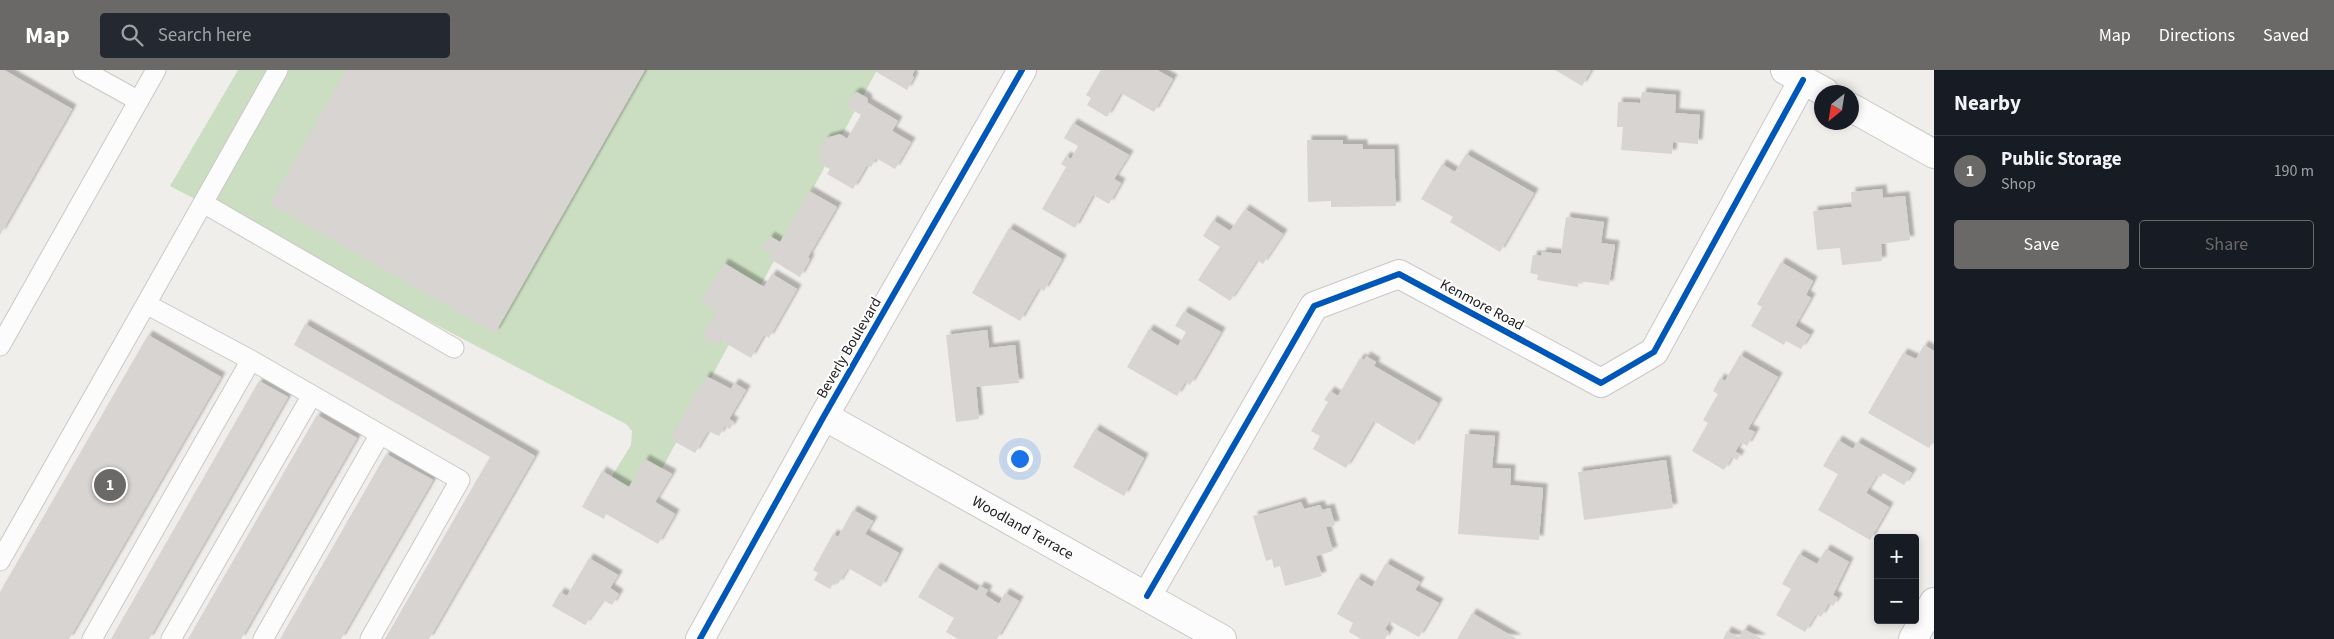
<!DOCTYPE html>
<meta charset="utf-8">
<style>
:root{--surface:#171b24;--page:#242831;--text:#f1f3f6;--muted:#9ea1a6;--line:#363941;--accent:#6a6968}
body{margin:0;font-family:"Source Sans 3",sans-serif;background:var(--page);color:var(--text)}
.controls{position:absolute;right:15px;bottom:15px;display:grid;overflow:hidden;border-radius:5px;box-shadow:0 2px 8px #0003}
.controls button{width:45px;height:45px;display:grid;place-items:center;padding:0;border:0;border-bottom:1px solid var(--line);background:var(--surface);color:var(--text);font:25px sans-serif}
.compass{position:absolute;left:1814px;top:15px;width:45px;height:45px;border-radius:50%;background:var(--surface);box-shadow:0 2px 8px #0003;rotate:210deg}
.you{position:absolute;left:1019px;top:388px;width:18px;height:18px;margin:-12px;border:4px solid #fff;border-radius:50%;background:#1a73e8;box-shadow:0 0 0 8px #1a73e833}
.badge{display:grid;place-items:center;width:32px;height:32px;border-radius:50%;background:var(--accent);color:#fff;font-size:16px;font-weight:700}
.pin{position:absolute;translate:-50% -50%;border:2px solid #fff;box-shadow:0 1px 5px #0006}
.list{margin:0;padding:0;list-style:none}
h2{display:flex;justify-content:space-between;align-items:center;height:65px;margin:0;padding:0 20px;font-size:21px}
h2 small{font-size:16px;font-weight:400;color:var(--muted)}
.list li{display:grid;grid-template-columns:32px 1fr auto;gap:15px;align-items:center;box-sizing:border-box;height:70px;padding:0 20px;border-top:1px solid var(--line)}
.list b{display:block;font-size:19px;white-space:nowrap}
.list p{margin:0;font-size:16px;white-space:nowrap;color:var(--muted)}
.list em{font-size:16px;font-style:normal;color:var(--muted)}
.actions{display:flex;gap:10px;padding:15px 20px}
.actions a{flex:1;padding:11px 0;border:1px solid var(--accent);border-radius:5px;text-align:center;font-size:18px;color:var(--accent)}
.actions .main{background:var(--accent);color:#fff}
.icon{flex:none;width:28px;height:28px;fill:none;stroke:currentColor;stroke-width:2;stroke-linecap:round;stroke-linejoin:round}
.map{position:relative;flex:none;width:1934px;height:569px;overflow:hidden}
header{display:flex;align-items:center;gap:30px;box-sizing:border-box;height:70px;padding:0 25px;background:var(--accent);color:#fff}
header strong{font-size:24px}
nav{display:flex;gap:28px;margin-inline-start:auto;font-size:18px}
.search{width:350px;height:45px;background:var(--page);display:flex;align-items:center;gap:12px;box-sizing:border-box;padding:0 18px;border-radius:5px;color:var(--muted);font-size:19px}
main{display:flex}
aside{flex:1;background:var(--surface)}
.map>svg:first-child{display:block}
.forest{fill:#cbdec1}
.building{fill:#d7d4d2;filter:url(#shadow)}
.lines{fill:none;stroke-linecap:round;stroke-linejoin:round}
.service-casing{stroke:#c9c8c7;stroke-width:21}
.minor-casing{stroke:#c9c8c7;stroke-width:30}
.service{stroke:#fdfcfc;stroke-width:19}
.minor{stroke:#fdfcfc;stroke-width:28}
.cycleway-casing{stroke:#fff;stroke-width:9}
.cycleway{stroke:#0057b8;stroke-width:6}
.labels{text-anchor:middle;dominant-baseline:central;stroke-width:4;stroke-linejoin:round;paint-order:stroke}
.street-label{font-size:15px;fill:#222;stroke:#fff}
</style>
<header>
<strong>Map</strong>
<div class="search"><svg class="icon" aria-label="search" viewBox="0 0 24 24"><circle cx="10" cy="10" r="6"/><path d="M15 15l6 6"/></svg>Search here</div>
<nav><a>Map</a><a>Directions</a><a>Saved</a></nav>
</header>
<main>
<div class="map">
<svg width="1934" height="569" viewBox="0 0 1934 569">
<defs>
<filter id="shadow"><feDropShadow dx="4.5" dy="-4.5" stdDeviation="1" flood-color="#0004"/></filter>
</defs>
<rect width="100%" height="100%" fill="#f0eeeb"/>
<path class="forest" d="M 238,0 L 877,0 L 644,432 L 609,411 L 631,375 L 632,361 L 626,354 L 170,116 Z"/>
<path class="building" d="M 0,0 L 4,0 L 72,39 L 0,165 Z
M 346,0 L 645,0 L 495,263 L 270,134 Z
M 873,0 L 915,0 L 912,5 L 914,7 L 907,20 Z
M 1101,0 L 1157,0 L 1173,9 L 1154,42 L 1121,23 L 1107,47 L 1087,35 L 1091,28 L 1086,25 Z
M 1555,0 L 1591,0 L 1582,16 Z
M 857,22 L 867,28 L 868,33 L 898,51 L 892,61 L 911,72 L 895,99 L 876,88 L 871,97 L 867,95 L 853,119 L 827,104 L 830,99 L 822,95 L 818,81 L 826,68 L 840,64 L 847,69 L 861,45 L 846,36 L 853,24 Z
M 1642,22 L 1676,25 L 1675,43 L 1700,45 L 1698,74 L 1673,72 L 1672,84 L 1621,80 L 1623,57 L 1617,57 L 1618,32 L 1640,33 Z
M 1073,53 L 1129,85 L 1114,109 L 1121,113 L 1109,134 L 1093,125 L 1075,158 L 1042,139 L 1066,97 L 1061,94 L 1066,86 L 1071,89 L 1078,76 L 1064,68 Z
M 1307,70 L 1343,70 L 1343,74 L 1363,74 L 1363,79 L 1394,79 L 1396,136 L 1331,137 L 1331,131 L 1308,132 Z
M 1466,84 L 1534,123 L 1500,182 L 1450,152 L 1453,147 L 1421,129 L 1442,94 L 1455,102 Z
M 1882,119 L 1883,128 L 1905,126 L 1910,170 L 1881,174 L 1882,191 L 1842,195 L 1840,178 L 1817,180 L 1813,141 L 1852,137 L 1851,122 Z
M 809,121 L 837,137 L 808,187 L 810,189 L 800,207 L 770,189 L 772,184 L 763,178 L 770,166 L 780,172 Z
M 1245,139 L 1283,164 L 1263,194 L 1257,190 L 1230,231 L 1198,210 L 1220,177 L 1203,166 L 1213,150 L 1230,161 Z
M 1566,147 L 1604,152 L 1601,173 L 1615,175 L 1609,215 L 1579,211 L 1578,217 L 1537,210 L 1538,205 L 1530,203 L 1533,185 L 1541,186 L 1542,182 L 1561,184 Z
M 1009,158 L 1062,189 L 1044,221 L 1039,218 L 1020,251 L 972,223 Z
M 1781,192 L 1813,211 L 1806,225 L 1811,228 L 1795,256 L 1810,265 L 1801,279 L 1786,271 L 1784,275 L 1751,256 L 1762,237 L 1757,234 Z
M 724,193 L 764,217 L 772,204 L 797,219 L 769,268 L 764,265 L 751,288 L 720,270 L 717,275 L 702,267 L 717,241 L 701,233 Z
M 1184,241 L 1221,262 L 1190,315 L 1185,312 L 1177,326 L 1127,297 L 1149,259 L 1178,276 L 1186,262 L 1175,256 Z
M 305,254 L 535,386 L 429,569 L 385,569 L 490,387 L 294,275 Z
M 987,260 L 989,278 L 1015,275 L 1019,313 L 976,317 L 979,349 L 956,352 L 946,265 Z
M 148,265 L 221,307 L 69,569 L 0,569 L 0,522 Z
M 1924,275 L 1934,281 L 1934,370 L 1929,378 L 1868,343 L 1903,283 L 1916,289 Z
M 1740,285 L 1778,307 L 1748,359 L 1755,362 L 1747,376 L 1741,372 L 1735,382 L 1740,385 L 1737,390 L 1732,387 L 1724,400 L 1692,381 L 1708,353 L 1703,350 L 1718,324 L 1713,321 L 1720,308 L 1725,311 Z
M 1366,286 L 1376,292 L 1374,296 L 1438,333 L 1414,375 L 1374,351 L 1346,398 L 1313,379 L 1320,366 L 1311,361 L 1328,332 L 1324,330 L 1330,321 L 1338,326 L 1360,288 L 1364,290 Z
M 706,306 L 731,319 L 734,313 L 746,320 L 729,349 L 734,352 L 730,359 L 725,356 L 719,366 L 708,361 L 695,383 L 670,369 Z
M 259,311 L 288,327 L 149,569 L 111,569 Z
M 317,345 L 357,368 L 241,569 L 188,569 Z
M 1095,359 L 1144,388 L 1124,426 L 1073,397 Z
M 1465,364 L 1495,366 L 1492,398 L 1511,399 L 1510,415 L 1543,418 L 1539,470 L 1458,464 Z
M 1838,370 L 1853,379 L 1857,372 L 1912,403 L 1904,415 L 1883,403 L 1881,407 L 1877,405 L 1866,423 L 1889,437 L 1870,470 L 1818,440 L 1838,404 L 1823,396 Z
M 386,384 L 433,410 L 341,569 L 280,569 Z
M 645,389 L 672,404 L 655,432 L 675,444 L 658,474 L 606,444 L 604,449 L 582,437 L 602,401 L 629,417 Z
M 1666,390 L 1673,438 L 1584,450 L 1578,402 Z
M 1301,432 L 1304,439 L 1320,435 L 1322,440 L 1330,438 L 1335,455 L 1326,457 L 1333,481 L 1316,486 L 1322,506 L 1285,516 L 1280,496 L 1274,498 L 1272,489 L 1266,491 L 1253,446 Z
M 853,440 L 873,451 L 865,464 L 899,483 L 881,517 L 848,498 L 838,514 L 834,512 L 830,519 L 814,510 L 818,503 L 813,500 L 833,464 L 838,467 Z
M 1826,479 L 1849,492 L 1833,525 L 1838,528 L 1833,536 L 1829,533 L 1821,547 L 1816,544 L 1805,562 L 1776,545 L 1791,519 L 1782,514 L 1799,484 L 1817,494 Z
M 589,488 L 618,505 L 610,518 L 619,524 L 612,535 L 603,530 L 585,555 L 552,536 L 560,522 L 567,526 Z
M 1386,493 L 1420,512 L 1415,520 L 1439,533 L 1419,567 L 1390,551 L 1385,559 L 1389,562 L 1385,569 L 1361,569 L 1349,562 L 1353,553 L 1337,544 L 1357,508 L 1372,517 Z
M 936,497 L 977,521 L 980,516 L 988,520 L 985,525 L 999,534 L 1005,523 L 1019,531 L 997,569 L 958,569 L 946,562 L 954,548 L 918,527 Z
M 1472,543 L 1517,569 L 1457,569 Z
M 1744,559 L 1762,569 L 1723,569 L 1727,561 L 1739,567 Z"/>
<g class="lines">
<g class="service-casing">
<path id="service" d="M 83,0 L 139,31
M 203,133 L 454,278
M 146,234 L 278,0
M 0,276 L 156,0
M 0,491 L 146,234 L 251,290
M 92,569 L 251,290 L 460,410 L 370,569
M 171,569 L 312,325
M 263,569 L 380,364"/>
</g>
<g class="minor-casing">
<g id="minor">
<path d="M 1785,0 L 1825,22"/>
<path d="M 1852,38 L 1934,84"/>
<path id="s1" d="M 824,346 L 1222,569"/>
<path d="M 1147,526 L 1314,236 L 1399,204 L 1601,313 L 1654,282 L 1803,10"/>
<path d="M 700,569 L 824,346 L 1022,0"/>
<path d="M 1913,569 L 1934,532"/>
</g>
</g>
<use href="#service" class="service"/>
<use href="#minor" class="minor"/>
<g class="cycleway-casing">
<path id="cycleway" d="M 1147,526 L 1314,236 L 1399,204 L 1601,313 L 1654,282 L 1803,10
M 700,569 L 824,346 L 1022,0"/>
</g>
<use href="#cycleway" class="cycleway"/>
</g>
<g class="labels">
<g class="street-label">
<text transform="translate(1482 235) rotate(28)">Kenmore Road</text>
<text transform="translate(849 278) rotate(-60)">Beverly Boulevard</text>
<text stroke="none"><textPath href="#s1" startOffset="228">Woodland Terrace</textPath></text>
</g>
</g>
</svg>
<div class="controls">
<button>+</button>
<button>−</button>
</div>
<svg class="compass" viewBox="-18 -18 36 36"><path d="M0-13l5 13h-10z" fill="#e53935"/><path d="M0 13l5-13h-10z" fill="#9ea1a6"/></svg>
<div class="you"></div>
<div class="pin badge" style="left:110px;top:415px">1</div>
</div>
<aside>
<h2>Nearby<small></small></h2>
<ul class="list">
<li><span class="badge">1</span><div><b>Public Storage</b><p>Shop</p></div><em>190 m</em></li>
</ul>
<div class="actions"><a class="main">Save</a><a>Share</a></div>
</aside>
</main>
